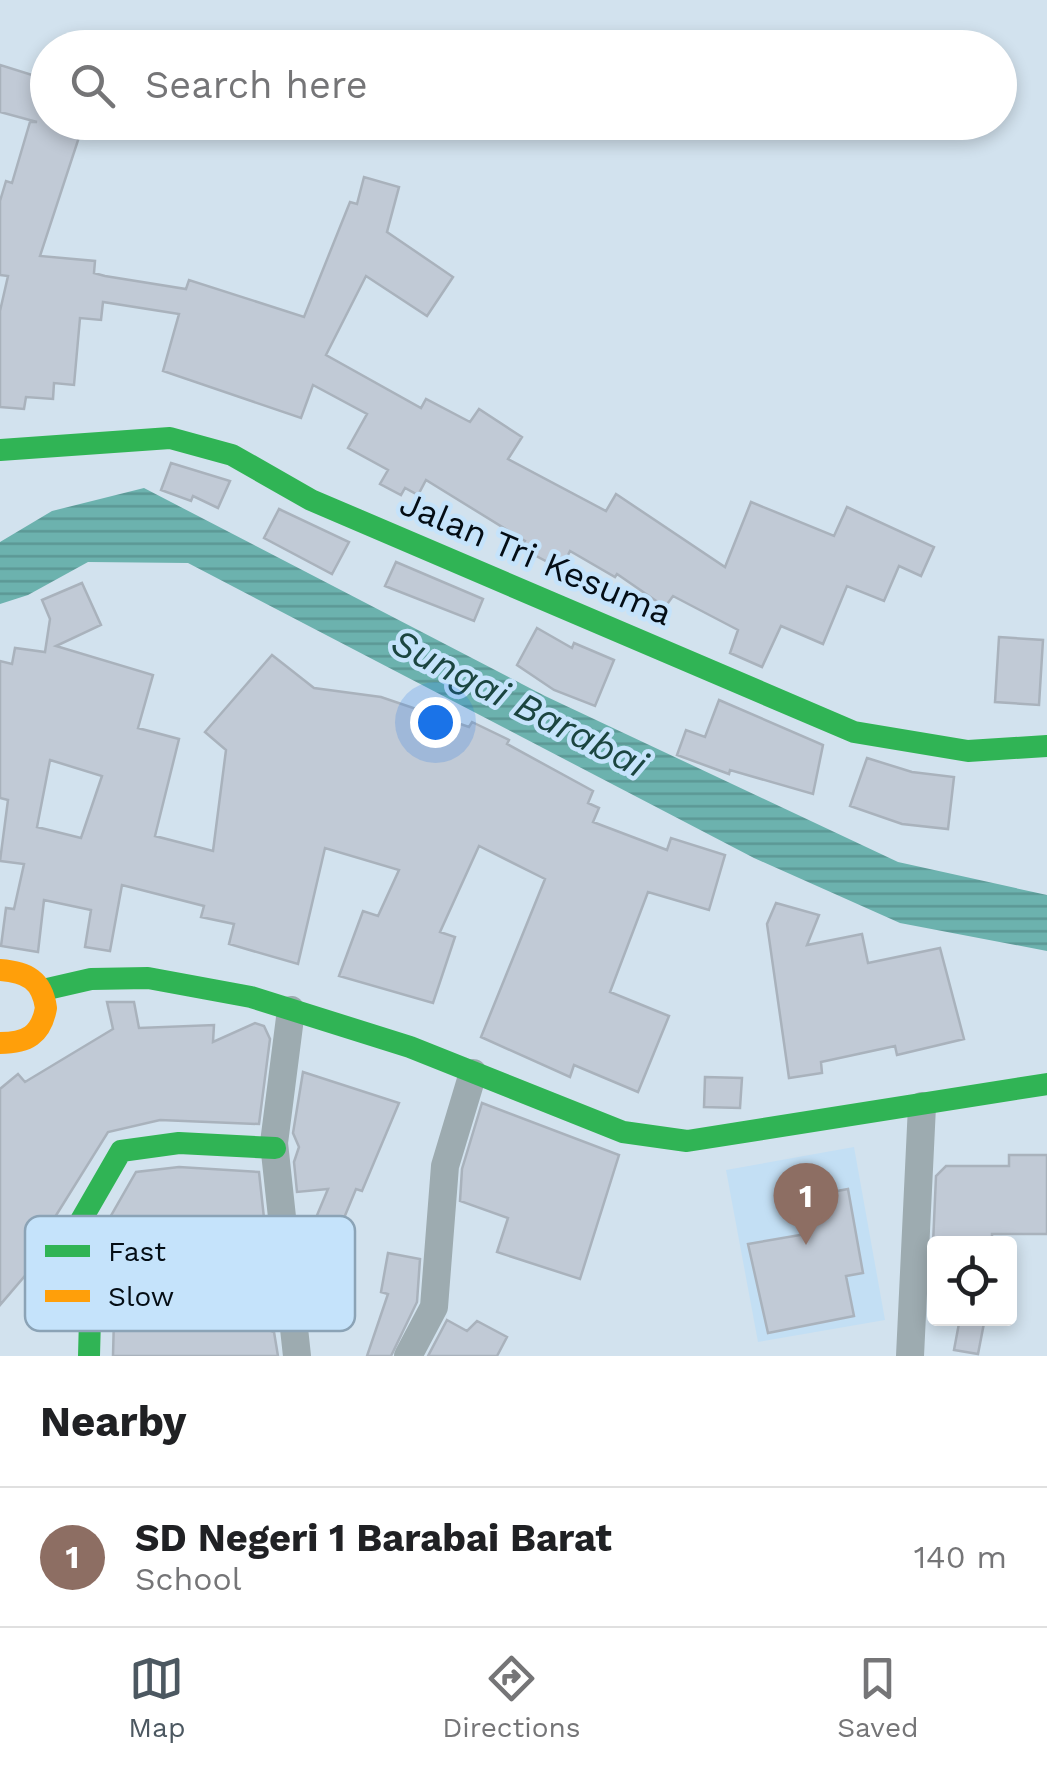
<!DOCTYPE html>
<style>
:root{--surface:#fff;--page:#f2f2f2;--text:#202124;--muted:#757577;--line:#e0e0e0;--accent:#4c5861}
body{margin:0;font-family:"Work Sans",sans-serif;background:var(--page);color:var(--text)}
.controls{position:absolute;right:30px;bottom:30px;display:grid;overflow:hidden;border-radius:10px;box-shadow:0 5px 15px #0003}
.controls button{width:90px;height:90px;display:grid;place-items:center;padding:0;border:0;border-bottom:2px solid var(--line);background:var(--surface);color:var(--text);font:50px sans-serif}
.you{position:absolute;left:435px;top:722px;width:35px;height:35px;margin:-25px;border:8px solid #fff;border-radius:50%;background:#1a73e8;box-shadow:0 0 0 15px #1a73e833}
.badge{display:grid;place-items:center;width:65px;height:65px;border-radius:50%;background:var(--accent);color:#fff;font-size:32px;font-weight:700}
.pin{position:absolute;translate:-50% -82px;filter:drop-shadow(0 2px 5px #0008)}
.pin::after{content:'';position:absolute;top:52px;width:35px;height:30px;background:inherit;clip-path:polygon(0 0,100% 0,50% 100%)}
.list{margin:0;padding:0;list-style:none}
h2{display:flex;justify-content:space-between;align-items:center;height:130px;margin:0;padding:0 40px;font-size:42px}
h2 small{font-size:32px;font-weight:400;color:var(--muted)}
.list li{display:grid;grid-template-columns:65px 1fr auto;gap:30px;align-items:center;box-sizing:border-box;height:140px;padding:0 40px;border-top:2px solid var(--line)}
.list b{display:block;font-size:38px;white-space:nowrap}
.list p{margin:0;font-size:32px;white-space:nowrap;color:var(--muted)}
.list em{font-size:32px;font-style:normal;color:var(--muted)}
.icon{flex:none;width:55px;height:55px;fill:none;stroke:currentColor;stroke-width:2;stroke-linecap:round;stroke-linejoin:round}
.map{position:relative;flex:none;width:1047px;height:1356px;overflow:hidden}
.search{position:absolute;background:var(--surface);box-shadow:0 5px 15px #0003;left:30px;right:30px;top:30px;height:110px;display:flex;align-items:center;gap:25px;box-sizing:border-box;padding:0 35px;border-radius:55px;color:var(--muted);font-size:38px}
.sheet{height:270px;background:var(--surface)}
nav{display:flex;justify-content:space-around;align-items:center;box-sizing:border-box;height:140px;border-top:2px solid var(--line);background:var(--surface);font-size:28px;color:var(--muted)}
nav a{display:grid;justify-items:center;gap:5px}
nav .on{color:var(--accent)}
.map>svg:first-child{display:block}
.built{fill:#c3dff4}
.water{fill:url(#water-rules)}
.building{fill:#c1cad6;stroke:#a9b2bc;stroke-width:2.5;fill-rule:evenodd}
.lines{fill:none;stroke-linecap:round;stroke-linejoin:round}
.street{stroke:#9dabb0;stroke-width:28}
.fast{stroke:#30b455;stroke-width:22}
.slow{stroke:#ff9f0a;stroke-width:22}
.labels{text-anchor:middle;dominant-baseline:central;stroke-width:9;stroke-linejoin:round;paint-order:stroke}
.street-label{font-size:35px;fill:#040d15;stroke:#c5e3fb}
.water-label{font-size:38px;font-style:italic;fill:#1b4540;stroke:#c5e3fb}
.key{fill:#c5e3fb;stroke:#8ba3b6;stroke-width:2.5}
.key-label{font-size:28px;fill:#040d15}
</style>
<div class="map">
<svg width="1047" height="1356" viewBox="0 0 1047 1356">
<defs>
<pattern id="water-rules" width="6" height="5" patternUnits="userSpaceOnUse" patternTransform="scale(2.5)"><rect width="6" height="5" fill="#6cb2ae"/><path d="M0 2.5h6" fill="none" stroke="#5c9895"/></pattern>
</defs>
<rect width="100%" height="100%" fill="#d2e2ee"/>
<path class="built" d="M 854,1147 L 885,1320 L 758,1342 L 726,1170 Z"/>
<path class="water" d="M 144,488 L 545,696 L 898,862 L 1047,895 L 1047,951 L 900,923 L 754,858 L 188,563 L 88,562 L 28,595 L 0,604 L 0,542 L 52,511 Z"/>
<path class="building" d="M 0,65 L 48,80 L 48,122 L 84,122 L 40,256 L 95,261 L 94,273 L 105,276 L 186,289 L 189,280 L 304,317 L 350,202 L 357,204 L 364,177 L 399,187 L 387,232 L 453,277 L 427,316 L 366,276 L 326,355 L 421,408 L 426,399 L 470,422 L 479,409 L 522,437 L 508,459 L 606,511 L 616,494 L 725,567 L 751,502 L 834,536 L 847,507 L 934,547 L 921,576 L 899,566 L 884,601 L 847,586 L 823,644 L 781,626 L 762,667 L 730,653 L 738,630 L 673,596 L 665,607 L 617,574 L 615,577 L 570,551 L 561,569 L 521,548 L 525,541 L 426,480 L 418,495 L 405,488 L 401,495 L 380,484 L 388,470 L 348,448 L 367,414 L 313,385 L 301,418 L 163,371 L 179,314 L 103,302 L 101,320 L 80,318 L 74,385 L 54,383 L 53,399 L 26,397 L 24,409 L 0,407 L 0,311 L 8,276 L 0,275 L 0,201 L 6,181 L 12,183 L 30,122 L 37,122 L 0,112 Z
M 171,463 L 230,481 L 218,508 L 193,496 L 191,501 L 161,490 Z
M 279,509 L 349,542 L 332,574 L 264,538 Z
M 396,562 L 483,599 L 474,621 L 385,586 Z
M 82,583 L 101,625 L 56,646 L 153,675 L 138,728 L 179,739 L 155,836 L 213,851 L 226,750 L 205,732 L 272,655 L 314,688 L 381,697 L 469,727 L 472,722 L 509,740 L 507,744 L 593,791 L 588,803 L 599,808 L 593,822 L 667,850 L 671,838 L 725,855 L 709,910 L 648,892 L 610,992 L 669,1016 L 638,1092 L 574,1065 L 570,1077 L 481,1037 L 545,879 L 479,846 L 440,932 L 455,937 L 433,1003 L 339,976 L 363,911 L 378,916 L 399,870 L 325,848 L 298,964 L 229,944 L 234,924 L 201,917 L 204,906 L 122,885 L 110,951 L 85,947 L 91,910 L 44,900 L 38,952 L 1,946 L 6,908 L 14,909 L 24,864 L 0,861 L 8,800 L 0,798 L 0,661 L 12,664 L 15,648 L 45,652 L 50,619 L 42,600 ZM 50,760 L 102,776 L 81,838 L 37,827 Z
M 537,628 L 572,648 L 574,643 L 614,660 L 595,706 L 554,690 L 517,665 Z
M 999,637 L 1043,640 L 1039,705 L 995,702 Z
M 719,700 L 823,745 L 813,794 L 730,770 L 729,774 L 677,755 L 686,730 L 705,737 Z
M 867,758 L 912,772 L 954,777 L 948,829 L 902,824 L 850,806 Z
M 776,903 L 819,915 L 807,945 L 862,934 L 868,963 L 940,948 L 964,1039 L 897,1055 L 895,1046 L 821,1062 L 822,1073 L 789,1078 L 767,924 Z
M 107,1002 L 134,1002 L 139,1028 L 214,1025 L 213,1042 L 255,1023 L 264,1026 L 270,1039 L 259,1124 L 160,1120 L 108,1132 L 55,1217 L 53,1243 L 0,1305 L 0,1089 L 18,1074 L 25,1082 L 113,1029 Z
M 303,1072 L 399,1103 L 362,1191 L 356,1189 L 339,1230 L 315,1220 L 328,1189 L 297,1192 L 294,1162 L 299,1147 L 293,1133 Z
M 705,1077 L 742,1078 L 740,1108 L 704,1107 Z
M 482,1103 L 619,1155 L 580,1279 L 497,1252 L 508,1218 L 460,1201 L 462,1169 Z
M 1009,1155 L 1047,1155 L 1047,1234 L 992,1234 L 992,1244 L 933,1244 L 936,1176 L 946,1166 L 1009,1166 Z
M 179,1167 L 259,1172 L 274,1310 L 236,1318 L 274,1332 L 278,1356 L 113,1356 L 115,1280 L 100,1235 L 136,1172 Z
M 848,1189 L 863,1273 L 846,1276 L 854,1316 L 768,1333 L 748,1244 L 806,1234 L 799,1198 Z
M 388,1253 L 420,1259 L 417,1302 L 391,1356 L 367,1356 L 388,1294 L 381,1292 Z
M 960,1318 L 985,1318 L 978,1354 L 954,1350 Z
M 447,1320 L 467,1331 L 477,1321 L 507,1337 L 497,1356 L 428,1356 Z"/>
<g class="lines">
<path class="street" d="M 291,1010 L 274,1143 L 297,1356
M 408,1356 L 434,1307 L 445,1166 L 473,1073
M 910,1356 L 922,1106"/>
<path class="fast" d="M 0,450 L 170,438 L 232,455 L 311,500 L 854,732 L 968,751 L 1047,746
M 43,990 L 91,979 L 148,978 L 251,997 L 410,1047 L 623,1132 L 687,1141 L 1047,1084
M 89,1356 L 91,1280 L 77,1245 L 76,1229 L 121,1151 L 179,1143 L 275,1148"/>
<path class="slow" d="M 0,970 C 27,972 42,980 46,1008 C 41,1035 27,1043 0,1043"/>
</g>
<g class="labels">
<g class="street-label">
<text transform="translate(536 558) rotate(23)">Jalan Tri Kesuma</text>
</g>
<g class="water-label">
<text transform="translate(519 703) rotate(27)">Sungai Barabai</text>
</g>
</g>
<rect x="25" y="1216" width="330" height="115" rx="15" class="key"/>
<rect x="45" y="1245" width="45" height="12" fill="#30b455"/>
<rect x="45" y="1290" width="45" height="12" fill="#ff9f0a"/>
<g class="key-label">
<text x="108" y="1261">Fast</text>
<text x="108" y="1306">Slow</text>
</g>
</svg>
<div class="controls">
<button><svg class="icon" aria-label="locate" viewBox="0 0 24 24"><circle cx="12" cy="12" r="6"/><path d="M12 2v4M12 18v4M2 12h4M18 12h4"/></svg></button>
</div>
<div class="you"></div>
<div class="pin badge" style="left:806px;top:1245px;background:#8d6e63">1</div>
<div class="search"><svg class="icon" aria-label="search" viewBox="0 0 24 24"><circle cx="10" cy="10" r="6"/><path d="M15 15l6 6"/></svg>Search here</div>
</div>
<section class="sheet">
<h2>Nearby<small></small></h2>
<ul class="list">
<li><span class="badge" style="background:#8d6e63">1</span><div><b>SD Negeri 1 Barabai Barat</b><p>School</p></div><em>140 m</em></li>
</ul>
</section>
<nav>
<a class="on"><svg class="icon" aria-label="map" viewBox="0 0 24 24"><path d="M3 6l6-2 6 2 6-2v14l-6 2-6-2-6 2zM9 4v14M15 6v14"/></svg>Map</a>
<a><svg class="icon" aria-label="directions" viewBox="0 0 24 24"><path d="M12 3l9 9-9 9-9-9zM9 14v-3h6M13 9l2 2-2 2"/></svg>Directions</a>
<a><svg class="icon" aria-label="saved" viewBox="0 0 24 24"><path d="M7 4h10v16l-5-4-5 4z"/></svg>Saved</a>
</nav>
